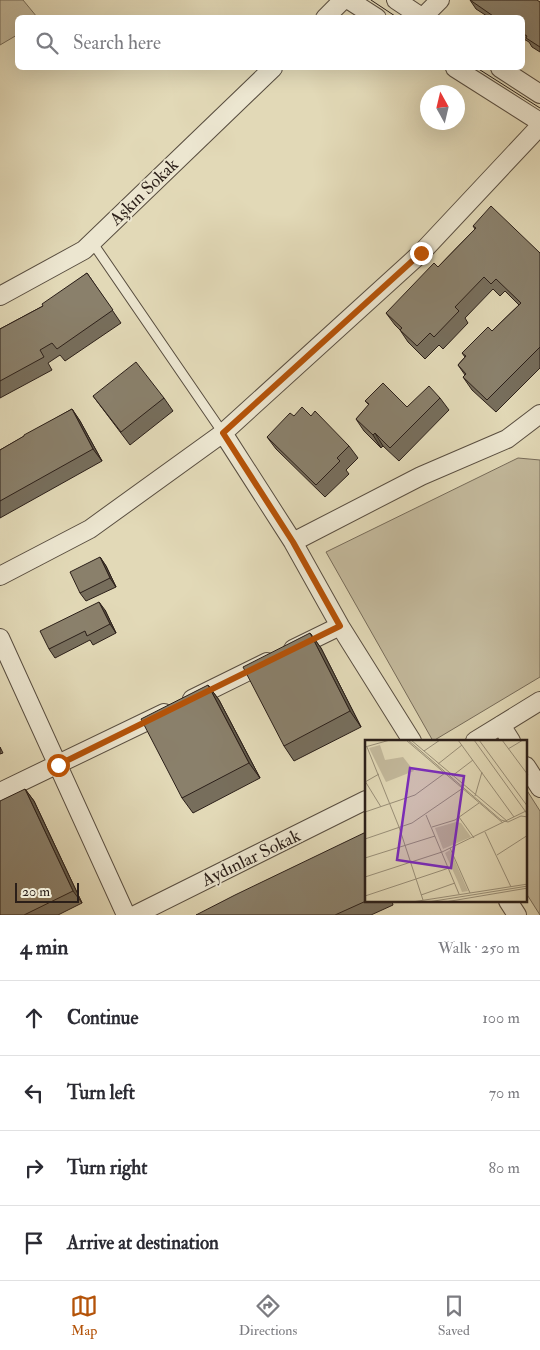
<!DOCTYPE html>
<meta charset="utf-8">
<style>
:root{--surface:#fff;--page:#f7f7f7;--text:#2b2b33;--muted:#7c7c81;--line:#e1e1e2;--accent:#b45309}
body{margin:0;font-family:"IM FELL Double Pica",serif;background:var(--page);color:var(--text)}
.compass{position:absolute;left:420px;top:85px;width:45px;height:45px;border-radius:50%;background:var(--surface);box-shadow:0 5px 20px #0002;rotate:352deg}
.scale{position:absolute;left:15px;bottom:12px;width:64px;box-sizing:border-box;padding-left:5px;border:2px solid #2b1f19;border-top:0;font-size:14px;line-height:18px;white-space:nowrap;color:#2b1f19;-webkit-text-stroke:4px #ece6d0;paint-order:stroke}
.stop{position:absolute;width:15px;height:15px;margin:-11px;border:4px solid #b45309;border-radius:50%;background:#fff}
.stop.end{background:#b45309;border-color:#fff;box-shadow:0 1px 5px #0008}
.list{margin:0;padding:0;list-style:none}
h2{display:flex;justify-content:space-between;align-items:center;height:65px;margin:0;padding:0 20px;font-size:21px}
h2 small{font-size:16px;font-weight:400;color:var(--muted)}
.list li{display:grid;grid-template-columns:32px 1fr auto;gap:15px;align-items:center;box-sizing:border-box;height:75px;padding:0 20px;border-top:1px solid var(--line)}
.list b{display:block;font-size:19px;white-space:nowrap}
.list em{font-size:16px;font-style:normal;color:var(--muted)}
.icon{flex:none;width:28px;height:28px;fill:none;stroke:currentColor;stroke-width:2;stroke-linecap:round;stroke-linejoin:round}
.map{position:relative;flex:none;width:540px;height:915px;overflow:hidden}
.search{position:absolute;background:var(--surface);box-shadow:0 5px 20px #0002;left:15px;right:15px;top:15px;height:55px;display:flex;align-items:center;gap:12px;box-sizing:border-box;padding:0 18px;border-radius:8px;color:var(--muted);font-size:19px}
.sheet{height:365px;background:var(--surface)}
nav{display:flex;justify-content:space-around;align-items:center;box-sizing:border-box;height:70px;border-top:1px solid var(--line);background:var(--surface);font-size:14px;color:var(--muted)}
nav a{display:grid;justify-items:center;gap:2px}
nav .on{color:var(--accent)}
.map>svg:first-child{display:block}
.green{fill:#c3b99c;stroke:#776c5a}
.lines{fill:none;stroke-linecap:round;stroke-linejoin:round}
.service-casing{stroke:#594e40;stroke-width:11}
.minor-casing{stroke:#594e40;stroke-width:20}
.service{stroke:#ece6d0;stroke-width:9}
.minor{stroke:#ece6d0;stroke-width:18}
.tram{stroke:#2b1f19;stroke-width:1}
.wall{fill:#776e5c;stroke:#2b1f19}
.shaded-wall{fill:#615a4b;stroke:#2b1f19}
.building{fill:#8a806b;stroke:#2b1f19}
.route{stroke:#b45309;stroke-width:6}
.labels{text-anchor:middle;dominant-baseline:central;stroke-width:4;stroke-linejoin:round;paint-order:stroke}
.street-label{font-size:18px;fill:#2b1f19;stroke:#ece6d0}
.inset-road{fill:none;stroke:#998f78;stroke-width:1}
.view{fill:#7b2cbf;fill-opacity:0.15;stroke:#7b2cbf;stroke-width:2.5}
.inset-edge{fill:none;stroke:#2b1f19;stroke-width:2.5}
</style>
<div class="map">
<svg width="540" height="915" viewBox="0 0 540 915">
<rect width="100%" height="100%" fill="#e2d9b7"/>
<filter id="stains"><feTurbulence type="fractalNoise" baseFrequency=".004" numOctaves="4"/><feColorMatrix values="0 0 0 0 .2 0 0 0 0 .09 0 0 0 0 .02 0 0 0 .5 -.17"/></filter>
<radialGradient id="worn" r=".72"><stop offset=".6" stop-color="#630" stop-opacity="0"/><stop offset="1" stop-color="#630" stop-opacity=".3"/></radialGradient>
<path class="green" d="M 0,0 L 23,0 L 37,17 L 18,18 L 17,35 L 0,45 Z
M 518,458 L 540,460 L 540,677 L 433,741 L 326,552 Z
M 526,789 L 540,811 L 540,915 L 526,893 Z"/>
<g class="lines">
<g class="service-casing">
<path id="service" d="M 92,242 L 223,433"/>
</g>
<g class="minor-casing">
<path id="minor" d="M 349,0 L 377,18
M 396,0 L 423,18
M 423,17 L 440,0
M 325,18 L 343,0
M 455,68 L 540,122
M 500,68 L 540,94
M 0,296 L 84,250 L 273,68
M 223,433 L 293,542 L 340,626 L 412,741
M 293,542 L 421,476 L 507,439 L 540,414
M 0,576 L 90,529 L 223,433 L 421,253 L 540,126
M 0,638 L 126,915
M 293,649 L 340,626
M 192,699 L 267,662
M 501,725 L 511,741
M 475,741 L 540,701
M 526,766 L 540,788
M 0,792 L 164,713
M 508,901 L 517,915
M 135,915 L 366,800"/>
</g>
<use href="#service" class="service"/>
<use href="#minor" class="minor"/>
<path class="tram" d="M 371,0 L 398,18
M 477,68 L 540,108"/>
</g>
<path class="wall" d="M 470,0 L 540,2 L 540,52 L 532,47 L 529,42 L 522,38 L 522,18 L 490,18 L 476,9 Z
M 473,226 L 540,253 L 540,368 L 496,412 L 472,390 L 463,377 L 465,375 L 458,365 L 465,357 L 462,353 L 492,331 L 519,305 L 505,291 L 500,296 L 493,289 L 465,318 L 468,323 L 443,349 L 439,345 L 425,359 L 408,342 L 400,330 L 395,325 L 386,313 L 438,267 L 475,229 Z
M 87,273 L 121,323 L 65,361 L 60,355 L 48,363 L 52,370 L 0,398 L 0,329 L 43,306 Z
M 93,396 L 164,398 L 173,411 L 130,445 Z
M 440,398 L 449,410 L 399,461 L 383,446 L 381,448 L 364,431 L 356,419 L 369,405 L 365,401 L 407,407 Z
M 72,409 L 80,421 L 102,461 L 0,518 L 0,450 Z
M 294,416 L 311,416 L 349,446 L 358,458 L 346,470 L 349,474 L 325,497 L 276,449 L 267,437 Z
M 100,557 L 106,566 L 116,587 L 86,601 L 80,593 Z
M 105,610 L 116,633 L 93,645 L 90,640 L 55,658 L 49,649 Z
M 310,633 L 321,648 L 361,727 L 294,761 L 284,746 Z
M 208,685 L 219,700 L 260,778 L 193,813 L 182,798 Z
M 0,747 L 3,753 L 0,754 Z
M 25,789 L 34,801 L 82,903 L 58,915 L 0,915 Z
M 366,901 L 392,901 L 393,905 L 371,915 L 196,915 Z"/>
<path class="shaded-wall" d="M 72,409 L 80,421 L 102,461 L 93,449 Z
M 375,433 L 383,446 L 381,448 L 373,435 Z
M 100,557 L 106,566 L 116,587 L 110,578 Z
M 99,602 L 105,610 L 116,633 L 110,624 Z
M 310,633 L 321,648 L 361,727 L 350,711 Z
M 208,685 L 219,700 L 260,778 L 249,763 Z
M 25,789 L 34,801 L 82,903 L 73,891 Z"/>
<path class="building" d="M 470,0 L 537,0 L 540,2 L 540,47 L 526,38 L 527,36 L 522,33 L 522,18 L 500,18 L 498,17 L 496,18 Z
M 491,206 L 540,253 L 540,347 L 487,400 L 463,377 L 466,374 L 458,365 L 466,356 L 462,353 L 488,327 L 492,331 L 521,303 L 496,279 L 491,284 L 484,277 L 455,307 L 459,311 L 434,337 L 430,333 L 417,346 L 400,330 L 402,328 L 386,313 L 434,263 L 438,267 L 476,228 L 473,226 Z
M 87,273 L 113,310 L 57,349 L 52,343 L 40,350 L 44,357 L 0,381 L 0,329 L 43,306 L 42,304 Z
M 136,362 L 164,398 L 121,432 L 93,396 Z
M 383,383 L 407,407 L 429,386 L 440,398 L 390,448 L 375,433 L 373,435 L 356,419 L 369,404 L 365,401 Z
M 302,407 L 311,416 L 315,411 L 349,446 L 337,458 L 340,461 L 316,485 L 267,437 L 290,413 L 294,416 Z
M 72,409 L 93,449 L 0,501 L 0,450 L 24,436 L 24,435 Z
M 100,557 L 110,578 L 80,593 L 70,572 Z
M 99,602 L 110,624 L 87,636 L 85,631 L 49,649 L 40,631 Z
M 310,633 L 350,711 L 284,746 L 243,667 Z
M 208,685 L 249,763 L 182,798 L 141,719 Z
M 25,789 L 73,891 L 24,915 L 0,915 L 0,801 Z
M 366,832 L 366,901 L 335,915 L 196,915 L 235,895 Z"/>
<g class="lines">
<path class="route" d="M 58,765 L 340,626 L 293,542 L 223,433 L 421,253"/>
</g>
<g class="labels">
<g class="street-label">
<text transform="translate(144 192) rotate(-44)">Aşkın Sokak</text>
<text transform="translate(251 858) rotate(-26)">Aydınlar Sokak</text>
</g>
</g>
<g transform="translate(365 740)">
<rect width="162" height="162" fill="#e2d9b7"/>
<path d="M 15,5 L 20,20 L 38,17 L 49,31 L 21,42 L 4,8 ZM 91,82 L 96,83 L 106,97 L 78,109 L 70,88 ZM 85,110 L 103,151 L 97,152 L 93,142 L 80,113 Z" fill="#c3b99c"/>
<path class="inset-road" d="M 41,0 L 138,83M 43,0 L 136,80 L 143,82 L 156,76 L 163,77M 46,0 L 142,81M 93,0 L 149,77M 109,0 L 163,75M 114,0 L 163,67M 137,0 L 163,35M 0,7 L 25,0M 2,7 L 34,87 L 58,160M 143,9 L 158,0M 59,11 L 75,0M 73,24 L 97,5M 87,36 L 108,20M 0,41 L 16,67M 0,42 L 14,34M 110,56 L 117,32M 0,72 L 50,55 L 80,33M 61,75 L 94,154M 94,77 L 109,98M 67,87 L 90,80 L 114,63M 120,92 L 146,147M 0,99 L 47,83 L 98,48M 85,108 L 105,153M 132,115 L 163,95M 0,118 L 70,96M 0,137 L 77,112 L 163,70M 56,155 L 90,143M 0,156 L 84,128M 47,162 L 163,144M 63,162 L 163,146M 80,162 L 163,148"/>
<path class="view" d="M 45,28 L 99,36 L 86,128 L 32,120 Z"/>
<rect width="162" height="162" class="inset-edge"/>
</g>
<rect width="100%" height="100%" filter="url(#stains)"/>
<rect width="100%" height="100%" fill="url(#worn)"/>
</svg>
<svg class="compass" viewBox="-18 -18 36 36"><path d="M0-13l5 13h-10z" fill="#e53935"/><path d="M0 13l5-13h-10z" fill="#7c7c81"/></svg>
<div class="scale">20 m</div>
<div class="stop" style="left:58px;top:765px"></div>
<div class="stop end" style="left:421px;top:253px"></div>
<div class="search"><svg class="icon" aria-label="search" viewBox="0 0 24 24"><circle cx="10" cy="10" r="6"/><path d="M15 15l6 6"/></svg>Search here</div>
</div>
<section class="sheet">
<h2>4 min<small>Walk · 250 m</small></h2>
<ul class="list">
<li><svg class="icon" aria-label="ahead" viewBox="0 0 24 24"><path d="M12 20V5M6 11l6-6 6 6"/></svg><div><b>Continue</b></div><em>100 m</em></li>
<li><svg class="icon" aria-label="left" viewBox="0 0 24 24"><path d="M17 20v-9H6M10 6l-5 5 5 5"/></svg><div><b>Turn left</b></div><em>70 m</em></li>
<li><svg class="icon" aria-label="right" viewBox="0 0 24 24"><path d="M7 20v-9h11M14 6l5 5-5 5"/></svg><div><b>Turn right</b></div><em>80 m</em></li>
<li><svg class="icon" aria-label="arrive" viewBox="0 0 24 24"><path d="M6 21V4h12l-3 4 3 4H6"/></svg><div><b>Arrive at destination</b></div></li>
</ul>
</section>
<nav>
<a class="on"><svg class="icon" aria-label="map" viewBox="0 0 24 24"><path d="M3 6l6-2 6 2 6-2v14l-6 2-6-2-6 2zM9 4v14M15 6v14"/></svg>Map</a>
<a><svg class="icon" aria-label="directions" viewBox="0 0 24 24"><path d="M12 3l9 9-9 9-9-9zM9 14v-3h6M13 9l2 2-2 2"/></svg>Directions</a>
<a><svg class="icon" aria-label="saved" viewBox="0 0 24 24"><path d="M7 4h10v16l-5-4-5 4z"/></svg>Saved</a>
</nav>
